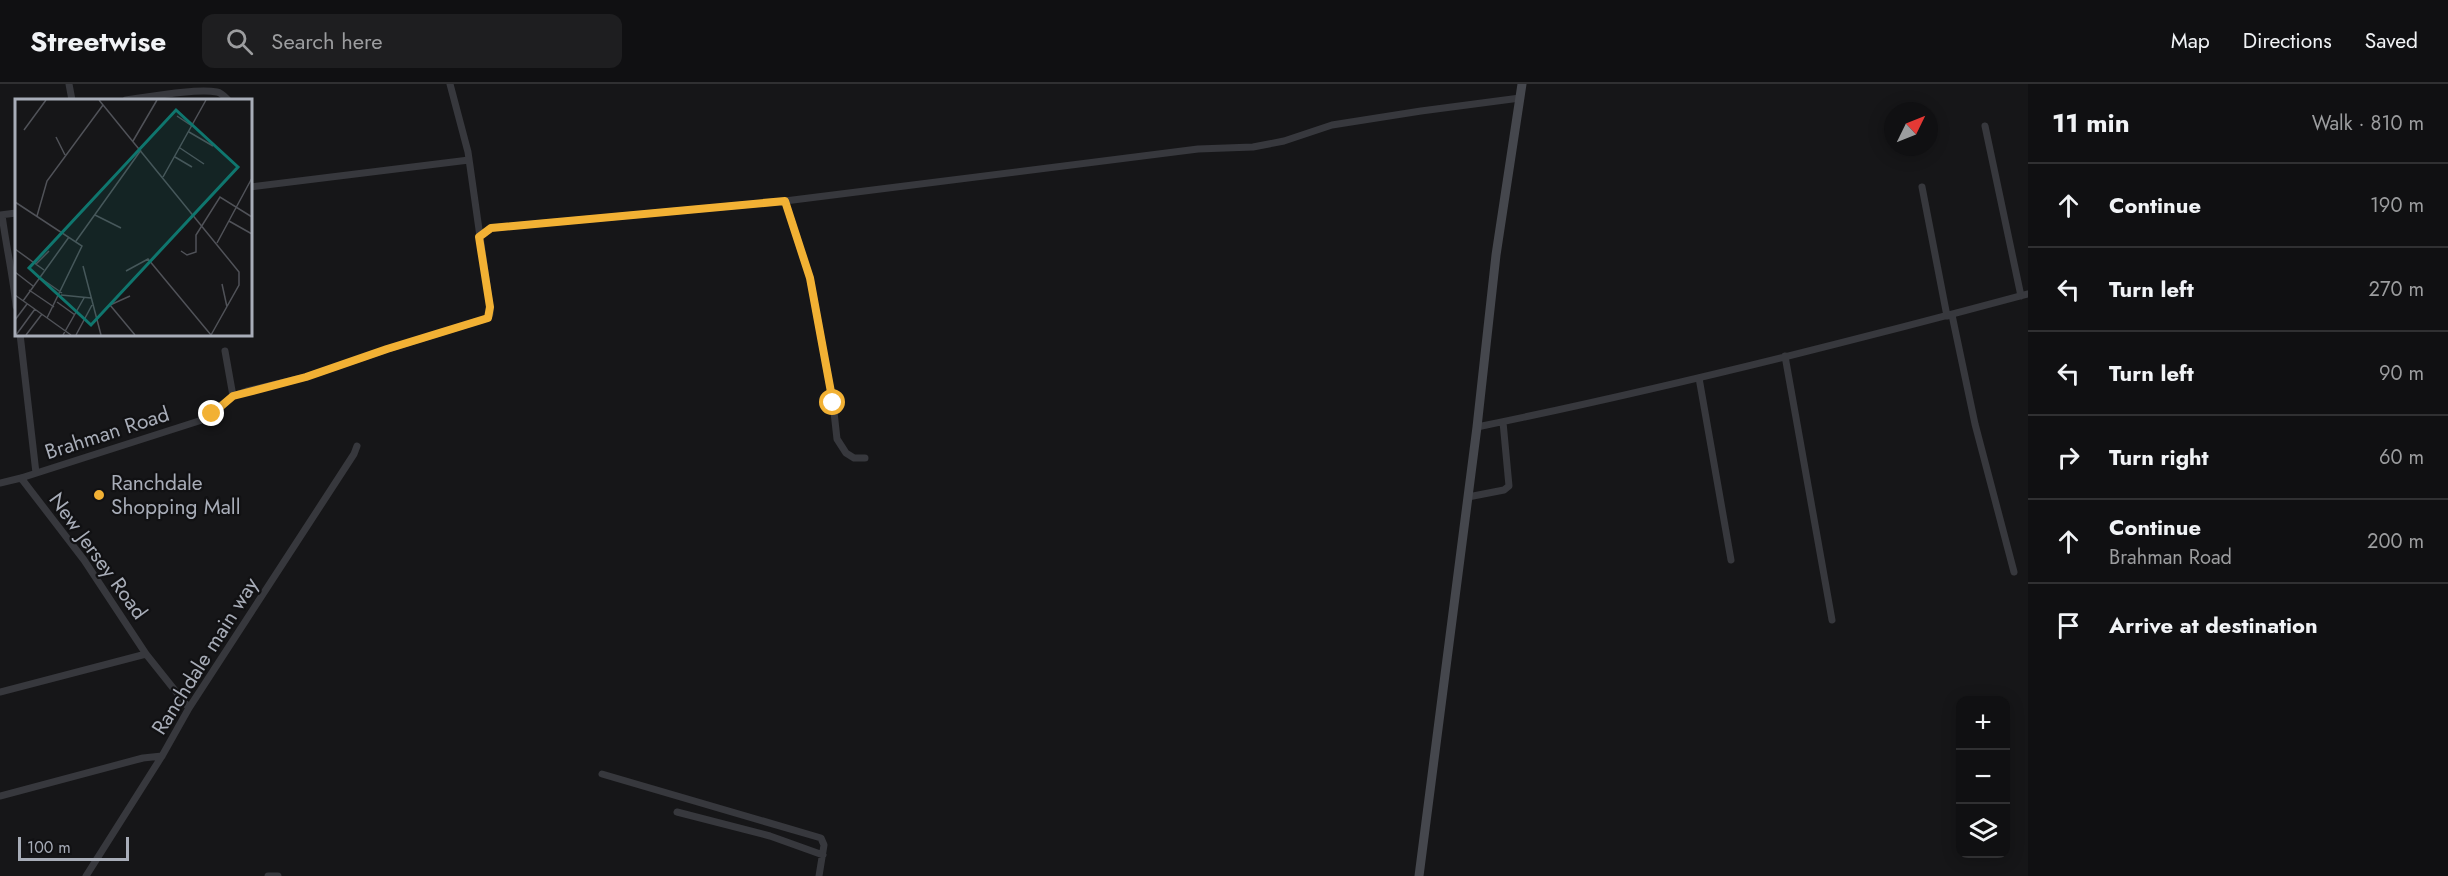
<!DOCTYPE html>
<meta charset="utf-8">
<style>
:root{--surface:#101012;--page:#1e1e20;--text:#f1f3f6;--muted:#9c9d9f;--line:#303032}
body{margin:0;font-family:Jost,sans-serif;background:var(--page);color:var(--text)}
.controls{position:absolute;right:18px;bottom:18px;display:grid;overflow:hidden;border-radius:12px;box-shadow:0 3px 15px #0003}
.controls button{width:54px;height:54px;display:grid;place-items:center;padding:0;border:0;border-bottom:2px solid var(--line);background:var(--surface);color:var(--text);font:30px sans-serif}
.compass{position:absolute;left:1884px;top:18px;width:54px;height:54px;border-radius:50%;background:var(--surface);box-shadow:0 3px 15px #0003;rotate:47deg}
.scale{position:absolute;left:18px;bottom:15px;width:111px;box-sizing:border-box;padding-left:6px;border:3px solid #a8adb8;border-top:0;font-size:16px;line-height:21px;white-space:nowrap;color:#a8adb8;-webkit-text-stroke:4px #111113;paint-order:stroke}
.stop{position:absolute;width:18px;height:18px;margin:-14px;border:4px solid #f2b134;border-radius:50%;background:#fff}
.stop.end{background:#f2b134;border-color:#fff;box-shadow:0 2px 6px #0008}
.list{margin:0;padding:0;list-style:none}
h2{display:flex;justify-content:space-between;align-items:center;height:78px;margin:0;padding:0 24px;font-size:26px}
h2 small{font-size:20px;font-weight:400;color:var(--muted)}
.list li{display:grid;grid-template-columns:39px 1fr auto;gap:18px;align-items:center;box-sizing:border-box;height:84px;padding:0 24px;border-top:2px solid var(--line)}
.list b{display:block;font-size:22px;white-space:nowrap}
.list p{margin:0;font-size:20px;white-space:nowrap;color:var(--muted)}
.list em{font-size:20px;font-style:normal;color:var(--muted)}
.icon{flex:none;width:33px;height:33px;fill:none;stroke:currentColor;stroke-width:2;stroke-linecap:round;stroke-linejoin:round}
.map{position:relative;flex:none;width:2028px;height:792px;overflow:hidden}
header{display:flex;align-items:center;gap:36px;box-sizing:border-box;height:84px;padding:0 30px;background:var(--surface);border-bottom:2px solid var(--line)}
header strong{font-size:28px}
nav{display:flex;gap:33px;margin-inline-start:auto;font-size:21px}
.search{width:420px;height:54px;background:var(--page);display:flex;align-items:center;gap:15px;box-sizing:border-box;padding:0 21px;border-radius:12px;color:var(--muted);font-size:22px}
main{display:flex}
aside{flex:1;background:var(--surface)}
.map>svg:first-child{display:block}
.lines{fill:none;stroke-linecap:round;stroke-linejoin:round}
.street{stroke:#37383d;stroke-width:7}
.secondary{stroke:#45474d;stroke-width:9}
.route{stroke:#f2b134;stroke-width:8}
.poi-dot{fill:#f2b134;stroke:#111113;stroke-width:2}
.labels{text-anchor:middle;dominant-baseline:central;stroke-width:4.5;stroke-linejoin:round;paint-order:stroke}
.street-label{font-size:21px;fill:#a8adb8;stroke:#111113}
.poi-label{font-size:21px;fill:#a8adb8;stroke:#111113;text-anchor:start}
.inset-road{fill:none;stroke:#505258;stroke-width:1.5}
.view{fill:#0f766e;fill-opacity:0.15;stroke:#0f766e;stroke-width:3}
.inset-edge{fill:none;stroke:#a8adb8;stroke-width:3}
</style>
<header>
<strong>Streetwise</strong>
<div class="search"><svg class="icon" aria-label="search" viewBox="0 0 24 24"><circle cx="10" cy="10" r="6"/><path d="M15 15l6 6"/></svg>Search here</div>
<nav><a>Map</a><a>Directions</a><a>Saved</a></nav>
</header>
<main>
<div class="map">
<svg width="2028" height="792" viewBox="0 0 2028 792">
<rect width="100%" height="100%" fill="#161618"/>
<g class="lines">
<path class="street" d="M 69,0 L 72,16
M 126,16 C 149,13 196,4 217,8 C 222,9 225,13 228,16
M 1985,42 L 2021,212
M 250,103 L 469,76
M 1922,103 L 1947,232
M 785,117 L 810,194 L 833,319 L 837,355 L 846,369 L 854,374 L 865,374
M 0,131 L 16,129
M 2,131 C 6,162 13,191 16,222
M 479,153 L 491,144 L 785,117 L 1198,65 L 1253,63 L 1284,57 L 1332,41 L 1421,27 L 1520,14
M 1952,231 L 1975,340 L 2014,488
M 20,250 L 36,389
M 225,267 L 233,312
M 1785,272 L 1832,536
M 1699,294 L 1731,476
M 1477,343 C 1662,305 1846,259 2028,210
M 21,394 L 84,476 L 146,570 L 189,624
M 0,399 L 21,394 L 202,336 L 233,312 L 247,307 L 306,293 L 388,265 L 488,234 L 490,230 L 490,223 L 468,68 L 450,0
M 1468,413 L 1504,406 L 1509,402 L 1503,338
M 0,608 L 146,570
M 602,690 L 821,754 L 824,761 L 819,792
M 0,712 L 143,674 L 162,672
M 677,728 L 770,752 L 823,771
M 86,792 L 162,672 L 189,624 L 354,370 L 357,362
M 268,792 L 278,792"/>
<path class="secondary" d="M 1419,792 L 1477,343 L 1496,171 L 1522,0"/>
</g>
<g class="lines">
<path class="route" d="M 212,330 L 233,312 L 306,293 L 387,265 L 488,234 L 490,223 L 479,153 L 491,144 L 785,117 L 810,194 L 833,319"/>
</g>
<circle class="poi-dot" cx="99" cy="411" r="6"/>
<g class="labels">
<g class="street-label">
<text transform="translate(107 349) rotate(-18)">Brahman Road</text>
<text transform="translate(98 472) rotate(54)">New Jersey Road</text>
<text transform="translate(205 572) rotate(-58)">Ranchdale main way</text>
</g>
<g class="poi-label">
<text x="111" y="399">Ranchdale<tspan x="111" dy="24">Shopping Mall</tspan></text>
</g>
</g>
<g transform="translate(15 15)">
<rect width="237" height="237" fill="#161618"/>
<path class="inset-road" d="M 84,1 L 224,173 L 224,186 L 196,236M 162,17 L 177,27M 9,31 L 31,1M 174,33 L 198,47M 41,38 L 50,56M 118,42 L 142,1M 165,49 L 189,65M 160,58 L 177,68M 148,78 L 191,1M 0,103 L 67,147 L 32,219M 80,116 L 106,129M 22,117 L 32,82 L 88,6M 214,122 L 237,135M 61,142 L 126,51M 202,144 L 237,79M 0,150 L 29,171M 166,152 L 172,156 L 181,153 L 181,136 L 205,98 L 237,118M 21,165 L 34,152M 68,167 L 86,236M 111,172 L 133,160 L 196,236M 0,173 L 18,187M 24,178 L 47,194M 207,185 L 212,208M 14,191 L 39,208M 0,196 L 56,236M 46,196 L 76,199M 115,197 L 95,206 L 120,236M 8,202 L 54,138M 42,203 L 60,216M 0,221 L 12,205M 1,236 L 20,210M 11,236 L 27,215M 48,236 L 69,199M 61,236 L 77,206"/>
<path class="view" d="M 161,11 L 223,68 L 76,226 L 14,169 Z"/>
<rect width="237" height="237" class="inset-edge"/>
</g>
</svg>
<div class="controls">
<button>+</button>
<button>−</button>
<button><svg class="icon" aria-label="layers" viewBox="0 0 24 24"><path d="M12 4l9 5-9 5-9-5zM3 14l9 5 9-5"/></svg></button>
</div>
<svg class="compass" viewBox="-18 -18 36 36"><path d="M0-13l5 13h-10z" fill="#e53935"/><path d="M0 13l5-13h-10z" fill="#9c9d9f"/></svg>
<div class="scale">100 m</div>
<div class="stop" style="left:833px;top:319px"></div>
<div class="stop end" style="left:212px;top:330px"></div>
</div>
<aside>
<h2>11 min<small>Walk · 810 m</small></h2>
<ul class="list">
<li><svg class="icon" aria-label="ahead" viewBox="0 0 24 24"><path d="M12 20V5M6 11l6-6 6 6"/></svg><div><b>Continue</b></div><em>190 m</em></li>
<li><svg class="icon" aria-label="left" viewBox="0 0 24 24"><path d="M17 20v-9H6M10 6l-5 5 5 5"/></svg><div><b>Turn left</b></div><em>270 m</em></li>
<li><svg class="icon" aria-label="left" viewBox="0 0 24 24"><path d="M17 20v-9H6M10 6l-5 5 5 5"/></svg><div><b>Turn left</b></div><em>90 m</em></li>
<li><svg class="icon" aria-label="right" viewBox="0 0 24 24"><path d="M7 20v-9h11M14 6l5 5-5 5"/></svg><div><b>Turn right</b></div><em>60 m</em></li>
<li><svg class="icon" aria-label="ahead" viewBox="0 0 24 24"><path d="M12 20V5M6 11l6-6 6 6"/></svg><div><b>Continue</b><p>Brahman Road</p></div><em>200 m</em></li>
<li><svg class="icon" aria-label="arrive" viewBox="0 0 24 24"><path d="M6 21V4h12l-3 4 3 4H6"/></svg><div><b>Arrive at destination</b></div></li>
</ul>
</aside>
</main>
